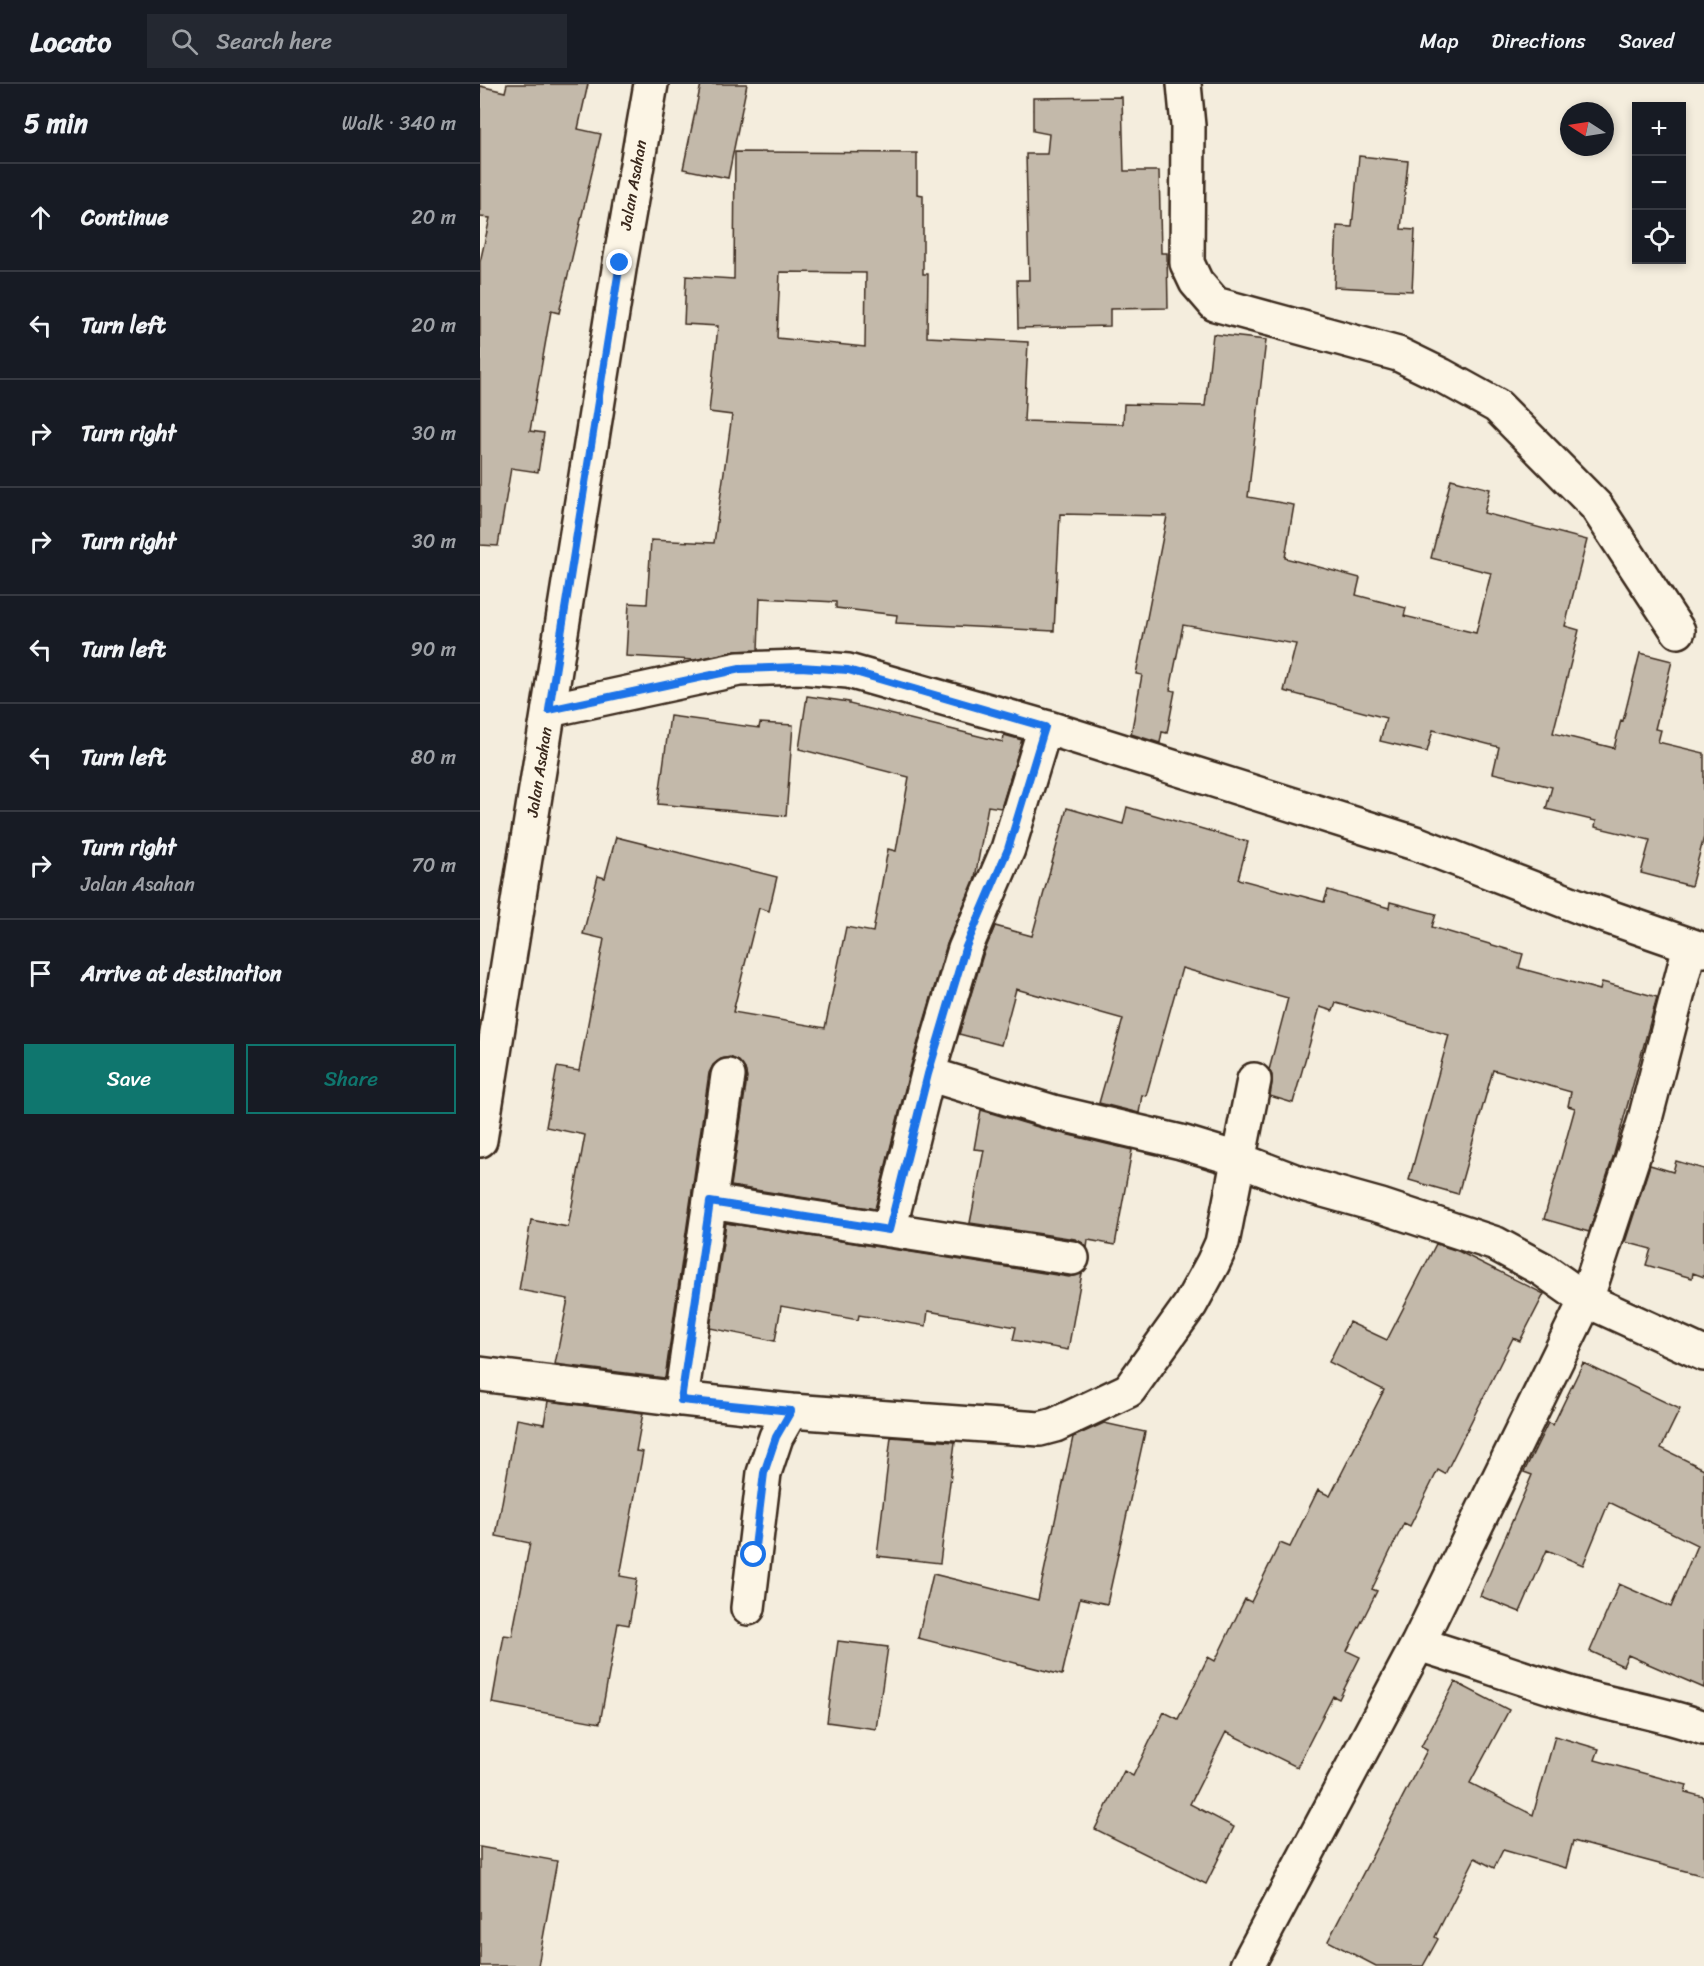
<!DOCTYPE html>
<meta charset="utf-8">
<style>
:root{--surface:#171b24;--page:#242831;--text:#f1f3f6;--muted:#9ea1a6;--line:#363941;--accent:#0f766e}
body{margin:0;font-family:Sriracha,sans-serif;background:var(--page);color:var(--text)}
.controls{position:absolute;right:18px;top:18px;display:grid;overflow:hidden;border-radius:0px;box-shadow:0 3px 9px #0003}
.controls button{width:54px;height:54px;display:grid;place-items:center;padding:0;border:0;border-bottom:2px solid var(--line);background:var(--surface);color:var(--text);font:30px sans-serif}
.compass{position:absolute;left:1080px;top:18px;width:54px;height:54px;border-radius:50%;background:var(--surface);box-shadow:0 3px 9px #0003;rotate:282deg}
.stop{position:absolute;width:18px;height:18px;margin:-14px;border:4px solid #1a73e8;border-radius:50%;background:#fff}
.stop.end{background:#1a73e8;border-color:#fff;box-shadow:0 2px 6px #0008}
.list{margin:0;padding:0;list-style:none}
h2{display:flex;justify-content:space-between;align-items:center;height:78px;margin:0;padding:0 24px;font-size:26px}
h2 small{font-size:20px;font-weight:400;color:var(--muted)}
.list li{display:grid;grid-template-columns:39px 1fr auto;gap:18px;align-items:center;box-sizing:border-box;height:108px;padding:0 24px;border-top:2px solid var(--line)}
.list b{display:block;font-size:22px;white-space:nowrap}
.list p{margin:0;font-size:20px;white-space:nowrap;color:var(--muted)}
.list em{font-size:20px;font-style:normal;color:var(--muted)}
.actions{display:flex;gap:12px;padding:18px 24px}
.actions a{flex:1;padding:14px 0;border:2px solid var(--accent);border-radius:0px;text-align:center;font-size:21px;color:var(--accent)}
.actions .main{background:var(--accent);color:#fff}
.icon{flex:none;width:33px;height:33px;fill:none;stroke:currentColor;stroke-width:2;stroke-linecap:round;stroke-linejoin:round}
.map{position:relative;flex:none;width:1224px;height:1882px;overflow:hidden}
header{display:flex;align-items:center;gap:36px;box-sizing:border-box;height:84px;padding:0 30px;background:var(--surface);border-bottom:2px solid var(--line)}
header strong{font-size:28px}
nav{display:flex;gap:33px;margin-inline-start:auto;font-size:21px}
.search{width:420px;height:54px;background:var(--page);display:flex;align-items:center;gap:15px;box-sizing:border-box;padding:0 21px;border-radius:0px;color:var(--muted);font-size:22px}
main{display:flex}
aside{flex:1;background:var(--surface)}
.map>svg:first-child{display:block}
.building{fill:#c3b9aa;stroke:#3b2a1e;stroke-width:1.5;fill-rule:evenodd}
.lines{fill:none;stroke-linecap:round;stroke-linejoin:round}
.minor-casing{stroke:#3b2a1e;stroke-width:38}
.major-casing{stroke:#3b2a1e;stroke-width:38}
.minor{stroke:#fcf5e5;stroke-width:33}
.major{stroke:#fcf5e5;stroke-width:33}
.route{stroke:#1a73e8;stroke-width:8}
.labels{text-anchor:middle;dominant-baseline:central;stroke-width:4.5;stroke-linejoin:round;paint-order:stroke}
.street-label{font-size:16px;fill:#3b2a1e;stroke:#fcf5e5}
</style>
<header>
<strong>Locato</strong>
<div class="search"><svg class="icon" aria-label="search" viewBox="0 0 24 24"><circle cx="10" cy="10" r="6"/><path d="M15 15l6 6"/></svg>Search here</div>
<nav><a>Map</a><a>Directions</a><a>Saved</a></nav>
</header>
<main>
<aside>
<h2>5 min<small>Walk · 340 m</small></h2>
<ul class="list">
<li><svg class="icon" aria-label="ahead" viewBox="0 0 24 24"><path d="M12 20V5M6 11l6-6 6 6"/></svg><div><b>Continue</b></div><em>20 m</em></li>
<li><svg class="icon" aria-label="left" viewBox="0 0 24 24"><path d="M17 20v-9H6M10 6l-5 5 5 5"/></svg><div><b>Turn left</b></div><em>20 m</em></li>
<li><svg class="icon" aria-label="right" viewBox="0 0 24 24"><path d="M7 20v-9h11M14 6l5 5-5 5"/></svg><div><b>Turn right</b></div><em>30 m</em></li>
<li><svg class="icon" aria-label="right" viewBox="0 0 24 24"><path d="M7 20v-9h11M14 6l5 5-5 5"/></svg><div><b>Turn right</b></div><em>30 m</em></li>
<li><svg class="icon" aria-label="left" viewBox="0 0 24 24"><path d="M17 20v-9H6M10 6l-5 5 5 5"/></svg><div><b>Turn left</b></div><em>90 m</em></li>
<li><svg class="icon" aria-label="left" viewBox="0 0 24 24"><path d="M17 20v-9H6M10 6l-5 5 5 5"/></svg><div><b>Turn left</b></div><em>80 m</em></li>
<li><svg class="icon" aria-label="right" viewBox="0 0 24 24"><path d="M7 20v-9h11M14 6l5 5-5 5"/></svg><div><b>Turn right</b><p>Jalan Asahan</p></div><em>70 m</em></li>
<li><svg class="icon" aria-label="arrive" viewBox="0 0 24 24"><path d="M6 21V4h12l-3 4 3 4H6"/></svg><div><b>Arrive at destination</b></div></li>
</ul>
<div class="actions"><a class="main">Save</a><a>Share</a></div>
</aside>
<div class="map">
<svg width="1224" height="1882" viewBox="0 0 1224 1882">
<rect width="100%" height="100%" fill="#f4eddd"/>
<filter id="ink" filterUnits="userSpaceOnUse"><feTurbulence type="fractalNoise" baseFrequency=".0167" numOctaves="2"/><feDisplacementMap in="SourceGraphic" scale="12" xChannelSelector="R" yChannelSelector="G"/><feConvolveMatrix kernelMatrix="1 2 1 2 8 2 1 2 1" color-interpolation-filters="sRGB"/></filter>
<g filter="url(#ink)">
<path class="building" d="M 27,0 L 108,0 L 98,45 L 121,50 L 79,229 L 71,227 L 50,347 L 64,349 L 58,388 L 31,384 L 18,462 L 0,461 L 0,178 L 10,134 L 0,133 L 0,2 L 25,8 Z
M 221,0 L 267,0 L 248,94 L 203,85 Z
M 642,13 L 644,87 L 679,87 L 681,169 L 687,169 L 688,224 L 630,225 L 630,242 L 538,244 L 537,196 L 549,196 L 546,70 L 567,70 L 569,50 L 553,47 L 553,14 Z
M 255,68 L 437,69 L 437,110 L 443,111 L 443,190 L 448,190 L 447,253 L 548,258 L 544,337 L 643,340 L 644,320 L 725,322 L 733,250 L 786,256 L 768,413 L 814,421 L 805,474 L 880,494 L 876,511 L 926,524 L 924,532 L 996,549 L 1011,489 L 951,474 L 971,395 L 1010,405 L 1004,429 L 1107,456 L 1085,542 L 1099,546 L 1073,649 L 1134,664 L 1141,636 L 1143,637 L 1160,569 L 1192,577 L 1175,645 L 1181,646 L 1178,658 L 1224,669 L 1224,753 L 1211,802 L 1161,789 L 1170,756 L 1115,743 L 1116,737 L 1066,725 L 1072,703 L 1013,689 L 1019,663 L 953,646 L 947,668 L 900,657 L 906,634 L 804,607 L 816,560 L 703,541 L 690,606 L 695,607 L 687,649 L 682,648 L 680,659 L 651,650 L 662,591 L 656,590 L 687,432 L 580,430 L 574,547 L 416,539 L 417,531 L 356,524 L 356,518 L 280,514 L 278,566 L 255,567 L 214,576 L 146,572 L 149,519 L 167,520 L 171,456 L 234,459 L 252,331 L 229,328 L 238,242 L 204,240 L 206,192 L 254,195 ZM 300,188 L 386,189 L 385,263 L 297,254 Z
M 879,72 L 928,77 L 921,145 L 935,146 L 932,207 L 854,203 L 857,142 L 872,143 Z
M 327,612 L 369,618 L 369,620 L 523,658 L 524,651 L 542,656 L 521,724 L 508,722 L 495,794 L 467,860 L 430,985 L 395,1125 L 251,1102 L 267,994 L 265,985 L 259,977 L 250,973 L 241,975 L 233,981 L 229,989 L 185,1294 L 75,1280 L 88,1215 L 39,1206 L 51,1136 L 88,1143 L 105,1051 L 66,1043 L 77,983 L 99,987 L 124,855 L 103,850 L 118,792 L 125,794 L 136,753 L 297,793 L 289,827 L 279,824 L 253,928 L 345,944 L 366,843 L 393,848 L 408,765 L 416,767 L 429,693 L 319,665 Z
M 190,632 L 279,644 L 280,639 L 313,641 L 306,732 L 178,720 Z
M 647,723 L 768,758 L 758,795 L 844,818 L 848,806 L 909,824 L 910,818 L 956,830 L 952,843 L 1043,870 L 1039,884 L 1120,906 L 1122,898 L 1177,913 L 1134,1070 L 1109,1148 L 1064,1135 L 1095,1024 L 1088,1022 L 1091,1008 L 1013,986 L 978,1110 L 929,1096 L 969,951 L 856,919 L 853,927 L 840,923 L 813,1019 L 790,1012 L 792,999 L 792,991 L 789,986 L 808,914 L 702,884 L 666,1012 L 662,1011 L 659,1029 L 619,1019 L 643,935 L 536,905 L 521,961 L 479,950 L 503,871 L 515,842 L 552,852 L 587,724 L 643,740 Z
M 501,1026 L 568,1046 L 652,1066 L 635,1161 L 608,1156 L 607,1164 L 603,1159 L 595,1155 L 490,1139 L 504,1066 L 494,1065 Z
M 1196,1077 L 1224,1085 L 1224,1193 L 1213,1189 L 1212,1194 L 1166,1181 L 1171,1165 L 1145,1158 L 1170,1081 L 1193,1088 Z
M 246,1139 L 589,1193 L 602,1189 L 588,1266 L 533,1256 L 536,1243 L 448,1227 L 446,1242 L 379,1231 L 378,1236 L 301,1222 L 295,1257 L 230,1244 Z
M 956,1160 L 978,1167 L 1064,1210 L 1040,1257 L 1033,1254 L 965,1390 L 958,1386 L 930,1442 L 924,1439 L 892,1505 L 897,1507 L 867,1567 L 880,1573 L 859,1615 L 853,1612 L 817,1683 L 746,1648 L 710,1720 L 754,1743 L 726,1800 L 615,1745 L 644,1687 L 653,1692 L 684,1628 L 698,1635 L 728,1573 L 735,1577 L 765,1515 L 771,1518 L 800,1459 L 810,1463 L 838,1406 L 850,1412 L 904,1306 L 849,1278 L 869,1238 L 907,1256 Z
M 1103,1279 L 1200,1325 L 1181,1364 L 1224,1385 L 1224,1604 L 1148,1571 L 1143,1582 L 1110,1567 L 1139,1500 L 1191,1523 L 1217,1461 L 1129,1418 L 1103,1481 L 1067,1466 L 1040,1528 L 1000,1512 L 1052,1391 L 1044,1388 L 1068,1339 L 1073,1341 Z
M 68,1317 L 163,1329 L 156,1367 L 163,1368 L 140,1492 L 157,1495 L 149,1541 L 138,1539 L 120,1639 L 12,1619 L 24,1551 L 32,1552 L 50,1459 L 16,1452 L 37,1335 L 64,1340 Z
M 624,1339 L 665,1348 L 627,1520 L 600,1514 L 582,1591 L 438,1554 L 453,1490 L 558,1516 L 593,1353 Z
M 411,1353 L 475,1358 L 460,1479 L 397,1472 Z
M 358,1557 L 408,1563 L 396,1645 L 347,1638 Z
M 975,1598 L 1029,1626 L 990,1699 L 1053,1731 L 1075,1652 L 1119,1665 L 1115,1676 L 1207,1701 L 1205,1708 L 1224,1713 L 1224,1792 L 1093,1757 L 1086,1784 L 1023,1766 L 1014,1784 L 995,1774 L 955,1853 L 958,1855 L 943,1882 L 896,1882 L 848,1857 L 947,1666 L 941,1663 Z
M 0,1763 L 77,1777 L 58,1882 L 0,1882 Z"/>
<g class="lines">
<g class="minor-casing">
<path id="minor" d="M 704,0 L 708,42 L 707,179 L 716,198 L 735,220 L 918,270 L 961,291 L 1017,322 L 1116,422 L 1198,547
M 69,626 L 259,585 L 320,583 L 368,587 L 565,643 L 938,760 L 1103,824 L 1224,866
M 448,990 L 573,1028 L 701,1058 L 757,1075 L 822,1100 L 901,1122 L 1016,1160 L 1062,1185 L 1106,1216 L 1224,1270
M 230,1118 L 592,1174
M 409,1146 L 448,990 L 485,865 L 528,765 L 565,643
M 0,1290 L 201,1315 L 311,1327 L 296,1353 L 284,1389 L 268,1524
M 201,1315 L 248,992
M 311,1327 L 560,1345 L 575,1341 L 649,1306 L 710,1221 L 733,1179 L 742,1159 L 774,996
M 938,1560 C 992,1576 1045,1596 1100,1612 C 1141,1623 1184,1629 1224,1644
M 767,1882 L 938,1560 L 1106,1216 L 1164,1039 L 1210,862"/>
</g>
<g class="major-casing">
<path id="major" d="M 0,1056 L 140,179 L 171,0"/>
</g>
<use href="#minor" class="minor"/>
<use href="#major" class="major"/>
</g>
</g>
<g class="lines" filter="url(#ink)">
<path class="route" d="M 140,179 L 69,626 L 260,585 L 320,583 L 368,586 L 565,643 L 528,765 L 485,865 L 448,990 L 409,1146 L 230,1118 L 201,1316 L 311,1327 L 296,1353 L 284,1389 L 274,1471"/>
</g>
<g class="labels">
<g class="street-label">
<text transform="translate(153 101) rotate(-80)">Jalan Asahan</text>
<text transform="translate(59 688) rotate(-81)">Jalan Asahan</text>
</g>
</g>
</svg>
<div class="controls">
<button>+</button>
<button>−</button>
<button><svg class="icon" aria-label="locate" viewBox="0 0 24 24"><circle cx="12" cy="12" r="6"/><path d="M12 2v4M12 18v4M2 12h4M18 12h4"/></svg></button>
</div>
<svg class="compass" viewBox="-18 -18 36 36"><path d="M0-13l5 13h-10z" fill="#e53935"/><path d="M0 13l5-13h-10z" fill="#9ea1a6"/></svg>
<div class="stop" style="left:274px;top:1471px"></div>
<div class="stop end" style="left:140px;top:179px"></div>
</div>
</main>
